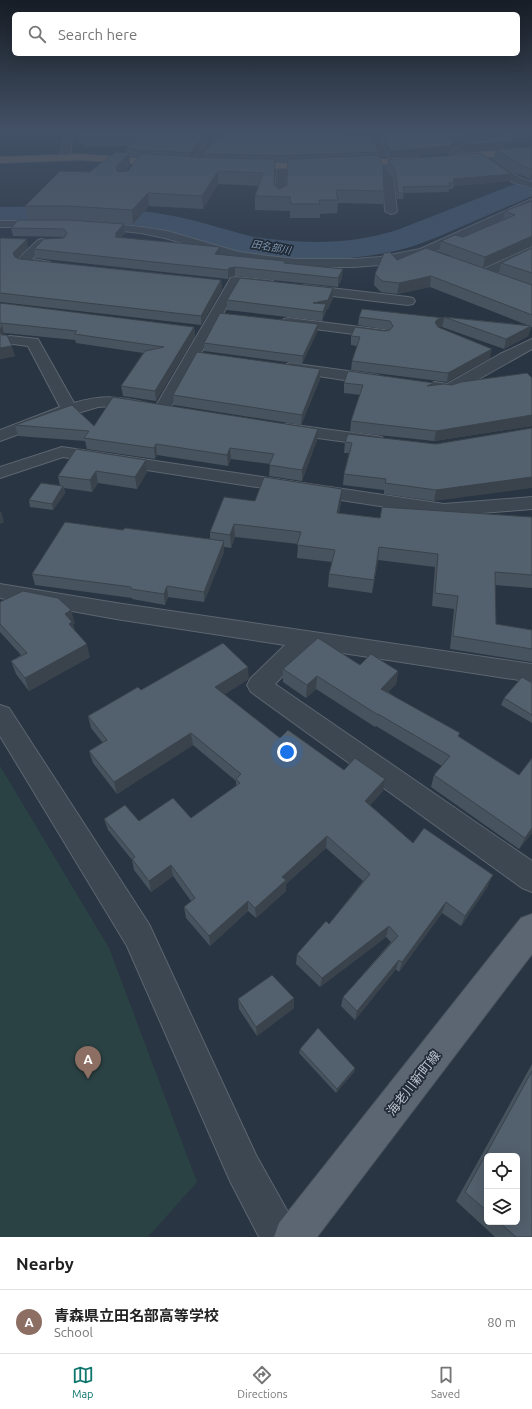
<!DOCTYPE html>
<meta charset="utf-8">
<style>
:root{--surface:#fff;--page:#f6f6f6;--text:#222;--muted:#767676;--line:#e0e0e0;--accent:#0f766e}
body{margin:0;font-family:Ubuntu,"Noto Sans JP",sans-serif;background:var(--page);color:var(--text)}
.controls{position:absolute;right:12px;bottom:12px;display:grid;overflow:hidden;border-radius:6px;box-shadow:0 4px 16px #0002}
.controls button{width:36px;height:36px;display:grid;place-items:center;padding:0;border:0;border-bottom:1px solid var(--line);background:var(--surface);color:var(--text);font:20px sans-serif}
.you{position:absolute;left:287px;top:752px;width:14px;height:14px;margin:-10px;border:3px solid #fff;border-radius:50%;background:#1a73e8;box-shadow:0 0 0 6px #1a73e833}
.badge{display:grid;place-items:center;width:26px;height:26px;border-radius:50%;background:var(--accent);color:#fff;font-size:13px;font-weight:700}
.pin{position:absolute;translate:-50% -33px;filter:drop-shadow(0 1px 2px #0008)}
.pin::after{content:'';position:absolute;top:21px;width:14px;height:12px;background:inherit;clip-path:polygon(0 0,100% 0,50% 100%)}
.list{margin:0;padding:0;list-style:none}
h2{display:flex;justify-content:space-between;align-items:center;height:52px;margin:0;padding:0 16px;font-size:17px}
h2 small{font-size:13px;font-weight:400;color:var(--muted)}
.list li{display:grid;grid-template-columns:26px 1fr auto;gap:12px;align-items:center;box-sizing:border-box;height:64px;padding:0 16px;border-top:1px solid var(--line)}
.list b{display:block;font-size:15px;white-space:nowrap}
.list p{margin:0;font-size:13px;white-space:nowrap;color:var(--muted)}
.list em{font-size:13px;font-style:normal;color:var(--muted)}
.icon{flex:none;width:22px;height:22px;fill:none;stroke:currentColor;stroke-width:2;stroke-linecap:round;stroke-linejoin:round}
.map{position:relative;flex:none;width:532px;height:1237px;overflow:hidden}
.search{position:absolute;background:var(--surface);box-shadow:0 4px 16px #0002;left:12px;right:12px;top:12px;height:44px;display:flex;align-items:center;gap:10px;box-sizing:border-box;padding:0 14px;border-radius:6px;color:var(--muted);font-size:15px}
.sheet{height:116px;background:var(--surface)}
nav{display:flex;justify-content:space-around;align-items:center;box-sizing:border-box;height:56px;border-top:1px solid var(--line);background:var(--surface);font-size:11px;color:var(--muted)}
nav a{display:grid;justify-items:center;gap:2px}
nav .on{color:var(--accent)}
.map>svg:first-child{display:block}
.green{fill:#2b4244}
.water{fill:#40546a}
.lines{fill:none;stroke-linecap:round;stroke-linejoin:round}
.minor-casing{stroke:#5c6570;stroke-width:2}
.major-casing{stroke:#47505c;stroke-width:2}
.highway-casing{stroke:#48525d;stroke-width:2}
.minor{fill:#3d4752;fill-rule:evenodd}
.major{fill:#5c6672;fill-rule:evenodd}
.highway{fill:#786b5b;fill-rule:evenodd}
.wall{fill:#47535e;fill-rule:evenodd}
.shaded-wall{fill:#3a434c}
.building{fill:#53606d;stroke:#3a434c}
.labels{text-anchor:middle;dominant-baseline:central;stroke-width:3.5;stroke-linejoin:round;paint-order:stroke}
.far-water-label{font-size:10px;font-style:italic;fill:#7d94ac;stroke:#222c38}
.near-street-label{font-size:13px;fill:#bbc2cc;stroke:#222c38}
</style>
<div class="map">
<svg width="532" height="1237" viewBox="0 0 532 1237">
<rect width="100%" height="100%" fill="#293543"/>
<path class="green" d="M 0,766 L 109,948 L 197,1182 L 148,1237 L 0,1237 Z"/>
<path class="water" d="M 532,179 L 532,196 C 509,206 486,216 463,226 C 438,237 413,248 386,253 C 338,262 284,261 236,251 C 203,243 172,231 139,226 C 93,219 46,221 0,221 L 0,207 C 56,207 112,205 168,215 C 197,220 225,230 254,237 C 302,244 350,245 397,230 L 510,186 Z"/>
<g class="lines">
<g class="minor-casing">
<path id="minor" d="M 65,130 L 73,130 L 70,158 L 65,161 L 60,158 Z
M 216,130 L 225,130 L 217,139 L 197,167 L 194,168 L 189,165 L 208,139 L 175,137 L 171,134 L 175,131 L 212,134 Z
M 510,130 L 523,130 L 522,132 L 462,151 L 460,154 L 462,157 L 460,159 L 454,159 L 450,154 L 456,147 Z
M 349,134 L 379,136 L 390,162 L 388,164 L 384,165 L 393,177 L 397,211 L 395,213 L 391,214 L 385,211 L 383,177 L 373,163 L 375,161 L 380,160 L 372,141 L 346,139 L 344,137 Z
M 488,156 L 491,157 L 520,178 L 532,182 L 532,188 L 512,182 L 485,161 L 483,159 Z
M 282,164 L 287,167 L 285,198 L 280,201 L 275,198 L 277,167 Z
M 532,199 L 532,206 L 428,255 L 380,265 L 354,267 L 296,267 L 268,264 L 234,258 L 165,238 L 141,233 L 95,228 L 91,227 L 89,225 L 91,223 L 95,222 L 141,227 L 167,231 L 239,252 L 268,256 L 296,259 L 354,259 L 380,257 L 420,249 Z
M 0,221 L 43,221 L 47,222 L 49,224 L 47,226 L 43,227 L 0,227 Z
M 42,239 L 46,240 L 48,243 L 32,259 L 50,262 L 52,265 L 50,268 L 46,269 L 18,265 L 16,262 L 18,259 L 38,240 Z
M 532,247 L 532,256 L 489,277 L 479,277 L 478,274 L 479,271 Z
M 235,277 L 268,280 L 273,281 L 275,284 L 273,287 L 268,288 L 239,285 L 170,409 L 168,412 L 162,414 L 156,412 L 154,409 L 229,281 L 230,278 Z
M 304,285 L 408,297 L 413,298 L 415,301 L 413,304 L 408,305 L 299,292 L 297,289 L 299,286 Z
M 289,318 L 384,330 L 389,331 L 391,334 L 389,337 L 384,338 L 284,325 L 282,322 L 284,319 Z
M 10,336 L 38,339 L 74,403 C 101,395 120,396 147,403 L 149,406 L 147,409 L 141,411 L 114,406 L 98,407 L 71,415 L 0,441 L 0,430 L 60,407 L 28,346 L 5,343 L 3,340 L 5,337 Z
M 532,339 L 532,349 L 456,392 C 447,394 438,392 429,390 L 427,387 L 429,384 L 435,382 L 447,384 L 500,354 Z
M 290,363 L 377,375 L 383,377 L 385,380 L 383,383 L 377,385 L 285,371 L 282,368 L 285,365 Z
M 287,424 L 376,436 L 382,437 L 385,441 L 382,445 L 376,446 L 281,433 L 279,429 L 281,425 Z
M 62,447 L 444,504 L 532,497 L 532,509 L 444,516 L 63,457 L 0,478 L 0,467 Z
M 0,584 L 116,603 L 532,664 L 532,682 L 310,648 L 275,684 L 532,861 L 532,892 L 522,888 L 251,692 L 247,685 L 251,678 L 285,645 L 116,619 L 0,598 Z
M 0,705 L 9,708 L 149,924 L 256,1155 L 294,1223 L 299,1237 L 259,1237 L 230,1181 L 127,946 L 0,736 Z"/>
</g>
<g class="major-casing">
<path id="major" d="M 532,914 L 532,954 L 317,1237 L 274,1237 L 279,1223 L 521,918 Z"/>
</g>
<g class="highway-casing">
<path id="highway" d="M 532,148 L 532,154 L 453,160 L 448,157 L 453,154 Z
M 80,154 L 165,160 L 170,163 L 165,166 L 80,160 L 0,163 L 0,157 Z
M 418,157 L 421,158 L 423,160 L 421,162 L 351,167 L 346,164 L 351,161 Z
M 245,163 L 318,163 L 323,166 L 318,169 L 242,168 L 240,166 Z"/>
</g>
<use href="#minor" class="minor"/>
<use href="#major" class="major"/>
<use href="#highway" class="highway"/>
</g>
<path class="wall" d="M 159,130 L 214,130 L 211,132 Z
M 222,130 L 505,130 L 456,146 L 449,153 L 390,158 L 379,134 L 349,132 L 347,134 L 378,152 L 378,158 L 384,191 L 383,204 L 338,203 L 337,213 L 320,214 L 320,218 L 290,218 L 290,211 L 255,210 L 255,196 L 259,186 L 218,184 L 203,209 L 149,206 L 133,224 L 71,220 L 28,220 L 25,206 L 90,172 L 126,152 L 125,149 L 129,146 L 85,147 L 76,139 L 75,133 L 205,134 L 205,140 L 193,157 L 203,157 L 203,154 ZM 129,156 L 139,157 L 128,171 L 125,171 L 130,165 ZM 275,162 L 288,162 L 287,185 L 279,189 L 274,185 Z
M 532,130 L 532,137 L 514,142 L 512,148 L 532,147 L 532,179 L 530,179 L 516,173 L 494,158 L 496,149 L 465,152 L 466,145 Z
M 388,160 L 510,181 L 454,186 L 453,189 L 449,189 L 449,192 L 404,193 L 403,199 L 397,199 L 394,177 L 387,167 Z
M 532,201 L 532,246 L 484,268 L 499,273 L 501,263 L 532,248 L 532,327 L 531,327 L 528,336 L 504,349 L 442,327 L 444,317 L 527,325 L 430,287 L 397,294 L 381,292 L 374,285 L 375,274 L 397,260 L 451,256 L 439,252 L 441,241 L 463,237 L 503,220 L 505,211 Z
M 124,224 L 125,233 L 121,237 L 220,255 L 285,263 L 342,278 L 338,287 L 235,276 L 230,277 L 228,279 L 35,258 L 34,249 L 64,237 L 13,236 L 11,228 Z
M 0,239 L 28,247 L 18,258 L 20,259 L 221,280 L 222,289 L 201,325 L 0,302 Z
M 333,288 L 333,298 L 328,309 L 326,310 L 325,314 L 322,321 L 227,310 L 227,300 Z
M 0,303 L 194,327 L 195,336 L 156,401 L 123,396 L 121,386 L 143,353 L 76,343 L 75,340 L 4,333 L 15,356 L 0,359 Z
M 359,317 L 444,318 L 442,327 L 438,327 L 490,358 L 447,382 L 351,370 L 352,361 L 357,346 L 351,345 L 351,336 L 389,330 L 358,325 Z
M 317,332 L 302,364 L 204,351 L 204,343 Z
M 320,369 L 320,379 L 301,425 L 174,405 L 173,395 Z
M 532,378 L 532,426 L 434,441 L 350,432 L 351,421 L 360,395 L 344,393 L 344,383 L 433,385 L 452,385 Z
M 15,425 L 94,426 L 317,440 L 302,481 L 269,476 L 270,464 L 231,459 L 228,466 L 157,455 L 155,459 L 87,449 L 85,441 L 18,436 Z
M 532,428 L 434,501 L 384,494 L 384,490 L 343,485 L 344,474 L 349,453 L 344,453 L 345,442 L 436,444 Z
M 146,460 L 147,472 L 137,489 L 98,483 L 92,492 L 64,488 L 65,493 L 53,510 L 30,507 L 29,500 L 60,486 L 58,476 Z
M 342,489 L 341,502 L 339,513 L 380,518 L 532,517 L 532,588 L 495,585 L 496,624 L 532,630 L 532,662 L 450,649 L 454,609 L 432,606 L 435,567 L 378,560 L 372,593 L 328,587 L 329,574 L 332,562 L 297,558 L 298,544 L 235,537 L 231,548 L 224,547 L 224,552 L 204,602 L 168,597 L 165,605 L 132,599 L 132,598 L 35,585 L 32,574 L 123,530 L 210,539 L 210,532 L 255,501 Z
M 0,602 L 75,623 L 73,624 L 75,631 L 90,657 L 29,691 L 16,674 L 11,661 L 21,655 L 0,632 Z
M 360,665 L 398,671 L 396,684 L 388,692 L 459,737 L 532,833 L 519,849 L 431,787 L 434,775 L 442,766 L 376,726 L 375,727 L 316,689 L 306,698 L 283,682 L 283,669 Z
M 249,679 L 224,694 L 280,738 L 344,770 L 383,791 L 370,805 L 413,843 L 488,886 L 461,926 L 442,913 L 399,972 L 396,969 L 355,1020 L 341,1006 L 343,997 L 391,942 L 386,937 L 320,987 L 296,964 L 297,954 L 329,924 L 363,881 L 326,848 L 286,884 L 286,891 L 256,918 L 248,911 L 210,946 L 186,918 L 184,907 L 191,901 L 173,876 L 151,892 L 134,870 L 132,860 L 108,830 L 104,819 L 139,821 L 191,818 L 236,786 L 236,781 L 193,745 L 117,794 L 93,763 L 89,751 L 103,743 L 91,728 L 88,716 L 141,690 Z
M 532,683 L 532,723 L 501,705 L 504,698 Z
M 238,999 L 294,1008 L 257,1036 L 239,1009 Z
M 300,1049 L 355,1068 L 354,1072 L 336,1093 L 299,1053 Z
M 532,1064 L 532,1237 L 495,1237 L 456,1201 ZM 487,1156 L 517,1222 L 487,1222 Z"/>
<path class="shaded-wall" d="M 343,130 L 349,130 L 349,132 L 343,137 Z
M 486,130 L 505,130 L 456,146 L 449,153 L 390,158 L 390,151 Z
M 532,131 L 532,137 L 514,142 L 512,148 L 465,152 L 466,145 L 513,136 Z
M 205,134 L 205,140 L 191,160 L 190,153 Z
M 129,153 L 130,165 L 119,178 L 116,169 L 117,166 Z
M 275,159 L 275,171 L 274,198 L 274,185 Z
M 532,170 L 532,179 L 530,179 Z
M 218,171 L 218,184 L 203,209 L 202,196 Z
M 511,174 L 510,181 L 454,186 L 454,183 L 453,179 Z
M 148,193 L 149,206 L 133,224 L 132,210 Z
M 124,224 L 125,233 L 118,241 L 116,245 L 115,234 Z
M 532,236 L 532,246 L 483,268 L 485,257 Z
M 27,239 L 28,247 L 15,262 L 13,253 Z
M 220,247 L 220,255 L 215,254 Z
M 235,267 L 235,276 L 230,277 L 228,279 L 228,270 L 229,268 Z
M 343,269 L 342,278 L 338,287 L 338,278 Z
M 431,276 L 430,287 L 397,294 L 399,283 Z
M 221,280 L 222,289 L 201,325 L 201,316 Z
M 333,288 L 333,298 L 328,309 L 326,310 L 325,314 L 322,321 L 323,312 L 313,303 Z
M 444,318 L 442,327 L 437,328 L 435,322 L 438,319 Z
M 318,324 L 317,332 L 302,364 L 303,356 Z
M 2,326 L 5,336 L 0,334 L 0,330 Z
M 531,326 L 528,336 L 504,349 L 506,339 Z
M 194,327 L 195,336 L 156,401 L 155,391 Z
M 12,346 L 15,356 L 0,359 L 0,348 Z
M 492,349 L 490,358 L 447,382 L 448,373 Z
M 320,369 L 320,379 L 301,425 L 302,415 Z
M 532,415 L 532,426 L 434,441 L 436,431 Z
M 318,429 L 317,440 L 302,481 L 302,470 Z
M 156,444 L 157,455 L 155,459 L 154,448 Z
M 230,448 L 231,459 L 228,466 L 227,455 Z
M 146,460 L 147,472 L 137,489 L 135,477 Z
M 96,471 L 98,483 L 92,492 L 90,480 Z
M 532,477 L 532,488 L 434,501 L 436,490 Z
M 63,486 L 65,493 L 53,510 L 52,504 Z
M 342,489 L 341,502 L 336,526 L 337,513 Z
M 1,511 L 4,522 L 0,524 L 0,512 Z
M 234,524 L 235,537 L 231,548 L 230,535 Z
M 224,541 L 224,552 L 204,602 L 204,592 Z
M 379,547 L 378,560 L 372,593 L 374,580 Z
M 167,586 L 168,597 L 165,605 L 164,594 Z
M 71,610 L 75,623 L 73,624 L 76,635 L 72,637 L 65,614 Z
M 87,644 L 90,657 L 29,691 L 25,678 Z
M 248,667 L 249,679 L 216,700 L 215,687 Z
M 398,671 L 396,684 L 379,701 L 381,689 Z
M 317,676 L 316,689 L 306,698 L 307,685 Z
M 191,733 L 193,745 L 117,794 L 114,782 Z
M 385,779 L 383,791 L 363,813 L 365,801 Z
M 532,828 L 532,833 L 519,849 L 525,838 Z
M 327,836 L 326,848 L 286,884 L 286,891 L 256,918 L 255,908 L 282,877 Z
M 171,865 L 173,876 L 151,892 L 149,881 Z
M 493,875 L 488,886 L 461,926 L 465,916 Z
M 248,901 L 248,911 L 210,946 L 209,936 Z
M 446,902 L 442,913 L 399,972 L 402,962 Z
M 389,926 L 386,937 L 320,987 L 322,978 Z
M 399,960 L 396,969 L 355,1020 L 357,1011 Z
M 294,998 L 294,1008 L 257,1036 L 256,1027 Z
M 355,1068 L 354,1072 L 336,1093 L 337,1089 Z"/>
<path class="building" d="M 75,130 L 132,130 L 205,134 L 190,153 L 125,149 L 137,139 L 84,140 L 75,133 Z
M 222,130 L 344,130 L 343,130 L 345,134 L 372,136 L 378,152 L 282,156 L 203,154 Z
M 381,130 L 486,130 L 457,139 L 450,146 L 390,151 Z
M 515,130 L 532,130 L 532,131 L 513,136 L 514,141 L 466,145 Z
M 532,147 L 532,170 L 518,163 L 496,149 Z
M 115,152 L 129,153 L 117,166 L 116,169 L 118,172 L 128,171 L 141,153 L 193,157 L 275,159 L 274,185 L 279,189 L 287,185 L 288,159 L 376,155 L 383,165 L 384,191 L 336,190 L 338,200 L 319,200 L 320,204 L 291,204 L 290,197 L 255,196 L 263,173 L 218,171 L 202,196 L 148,193 L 132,210 L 69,206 L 25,206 L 60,171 L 90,172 Z
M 481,153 L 511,174 L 453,179 L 454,183 L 449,183 L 450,186 L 403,187 L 404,193 L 398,193 L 395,170 L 388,160 Z
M 532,201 L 532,236 L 485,257 L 441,241 L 455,235 L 463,237 L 515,215 L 505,211 Z
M 18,220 L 70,220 L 123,224 L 124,224 L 115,234 L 117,234 L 115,237 L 220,247 L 215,254 L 285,261 L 284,263 L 343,269 L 338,278 L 235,267 L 229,268 L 228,270 L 34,249 L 44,239 L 64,238 L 67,233 L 64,229 L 11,228 Z
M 1,238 L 27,239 L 13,253 L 15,257 L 20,259 L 221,280 L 201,316 L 0,293 L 0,239 Z
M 426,248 L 532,285 L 532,315 L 431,276 L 399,283 L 382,281 L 375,274 L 384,253 L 390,252 L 397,260 Z
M 532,248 L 532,273 L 501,263 Z
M 240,278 L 333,288 L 328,300 L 313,303 L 326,304 L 323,312 L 227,300 Z
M 0,303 L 194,327 L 155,391 L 121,386 L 145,351 L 164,347 L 74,334 L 77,331 L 1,323 L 2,326 L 0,330 Z
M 362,309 L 444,318 L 438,319 L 435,322 L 438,327 L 492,349 L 448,373 L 352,361 L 360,337 L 351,336 L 355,327 L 385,331 L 390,330 L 393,326 L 390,321 L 359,317 Z
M 220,313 L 318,324 L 303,356 L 204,343 Z
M 444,317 L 531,326 L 506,339 Z
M 0,332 L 2,335 L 7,335 L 12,346 L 0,348 Z
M 197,352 L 320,369 L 302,415 L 173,395 Z
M 348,371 L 434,383 L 427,386 L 444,384 L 452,385 L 461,382 L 527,373 L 532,378 L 532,415 L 436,431 L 351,421 L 363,385 L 344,383 Z
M 113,397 L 318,429 L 302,470 L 269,465 L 274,454 L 230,448 L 227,455 L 156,444 L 154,448 L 84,438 L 89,431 L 15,425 L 72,405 L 94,426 Z
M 532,428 L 532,477 L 436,490 L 385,483 L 386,479 L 344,474 L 352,443 L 345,442 L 348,434 L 436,444 Z
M 76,449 L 146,460 L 135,477 L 96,471 L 90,480 L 58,476 Z
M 264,477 L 342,489 L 337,513 L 380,518 L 382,507 L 532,517 L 532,575 L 495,572 L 496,624 L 532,630 L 532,649 L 453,636 L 458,596 L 435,593 L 438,554 L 379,547 L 374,580 L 329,574 L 335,550 L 297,545 L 301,532 L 234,524 L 230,535 L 210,532 L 224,497 L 255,501 Z
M 41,483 L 63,486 L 52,504 L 29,500 Z
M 65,522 L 123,530 L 125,528 L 224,541 L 204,592 L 167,586 L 164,594 L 131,589 L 131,587 L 32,574 Z
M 23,591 L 58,598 L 71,610 L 65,614 L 72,622 L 69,624 L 87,644 L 25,678 L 11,661 L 27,653 L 0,624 L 0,602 Z
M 318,638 L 360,665 L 371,654 L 398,671 L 381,689 L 460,733 L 458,736 L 519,775 L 532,758 L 532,828 L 525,838 L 434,775 L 450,756 L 378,714 L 378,715 L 317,676 L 307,685 L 283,669 Z
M 223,643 L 248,667 L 215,687 L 280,738 L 288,730 L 344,770 L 355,758 L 385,779 L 365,801 L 413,843 L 424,828 L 493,875 L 465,916 L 446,902 L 402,962 L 399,960 L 357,1011 L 343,997 L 398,936 L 389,926 L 322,978 L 297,954 L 326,921 L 329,924 L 370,874 L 327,836 L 282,877 L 286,880 L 255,908 L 248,901 L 209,936 L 184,907 L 195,898 L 171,865 L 149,881 L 132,859 L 135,857 L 104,819 L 125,805 L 139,821 L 173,798 L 191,818 L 240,783 L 236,779 L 241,774 L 191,733 L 114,782 L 89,751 L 107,740 L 88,716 L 138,687 L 141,690 Z
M 522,677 L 532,683 L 532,715 L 504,698 Z
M 272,975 L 294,998 L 256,1027 L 238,999 Z
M 318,1028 L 355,1068 L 337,1089 L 300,1049 Z
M 532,1071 L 532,1237 L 516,1237 L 499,1222 L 517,1222 L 517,1156 L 487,1156 L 487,1211 L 465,1192 Z"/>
<linearGradient id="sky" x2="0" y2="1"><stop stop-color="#171d25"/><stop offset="0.43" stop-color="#435166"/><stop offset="1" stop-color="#435166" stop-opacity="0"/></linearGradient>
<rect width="532" height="303" fill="url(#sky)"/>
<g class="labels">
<g class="far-water-label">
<text transform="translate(271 247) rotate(10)">田名部川</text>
</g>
<g class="near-street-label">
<text transform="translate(413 1083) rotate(-52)">海老川新町線</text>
</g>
</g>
</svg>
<div class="controls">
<button><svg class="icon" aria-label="locate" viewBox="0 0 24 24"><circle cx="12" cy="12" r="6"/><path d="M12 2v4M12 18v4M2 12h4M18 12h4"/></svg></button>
<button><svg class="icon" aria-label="layers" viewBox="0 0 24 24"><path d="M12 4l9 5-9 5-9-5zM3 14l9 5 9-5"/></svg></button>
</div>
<div class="you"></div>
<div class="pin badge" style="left:88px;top:1079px;background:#8d6e63">A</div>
<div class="search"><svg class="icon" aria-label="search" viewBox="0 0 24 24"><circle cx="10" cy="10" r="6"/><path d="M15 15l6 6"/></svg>Search here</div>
</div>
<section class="sheet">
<h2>Nearby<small></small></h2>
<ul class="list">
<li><span class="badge" style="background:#8d6e63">A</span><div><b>青森県立田名部高等学校</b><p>School</p></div><em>80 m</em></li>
</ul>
</section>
<nav>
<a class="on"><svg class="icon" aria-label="map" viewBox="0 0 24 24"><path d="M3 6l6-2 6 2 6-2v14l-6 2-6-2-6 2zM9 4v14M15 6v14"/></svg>Map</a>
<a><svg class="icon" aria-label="directions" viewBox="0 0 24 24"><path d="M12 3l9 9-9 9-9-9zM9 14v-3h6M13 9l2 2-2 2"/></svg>Directions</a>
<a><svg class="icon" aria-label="saved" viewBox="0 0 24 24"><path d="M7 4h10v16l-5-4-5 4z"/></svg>Saved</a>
</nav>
